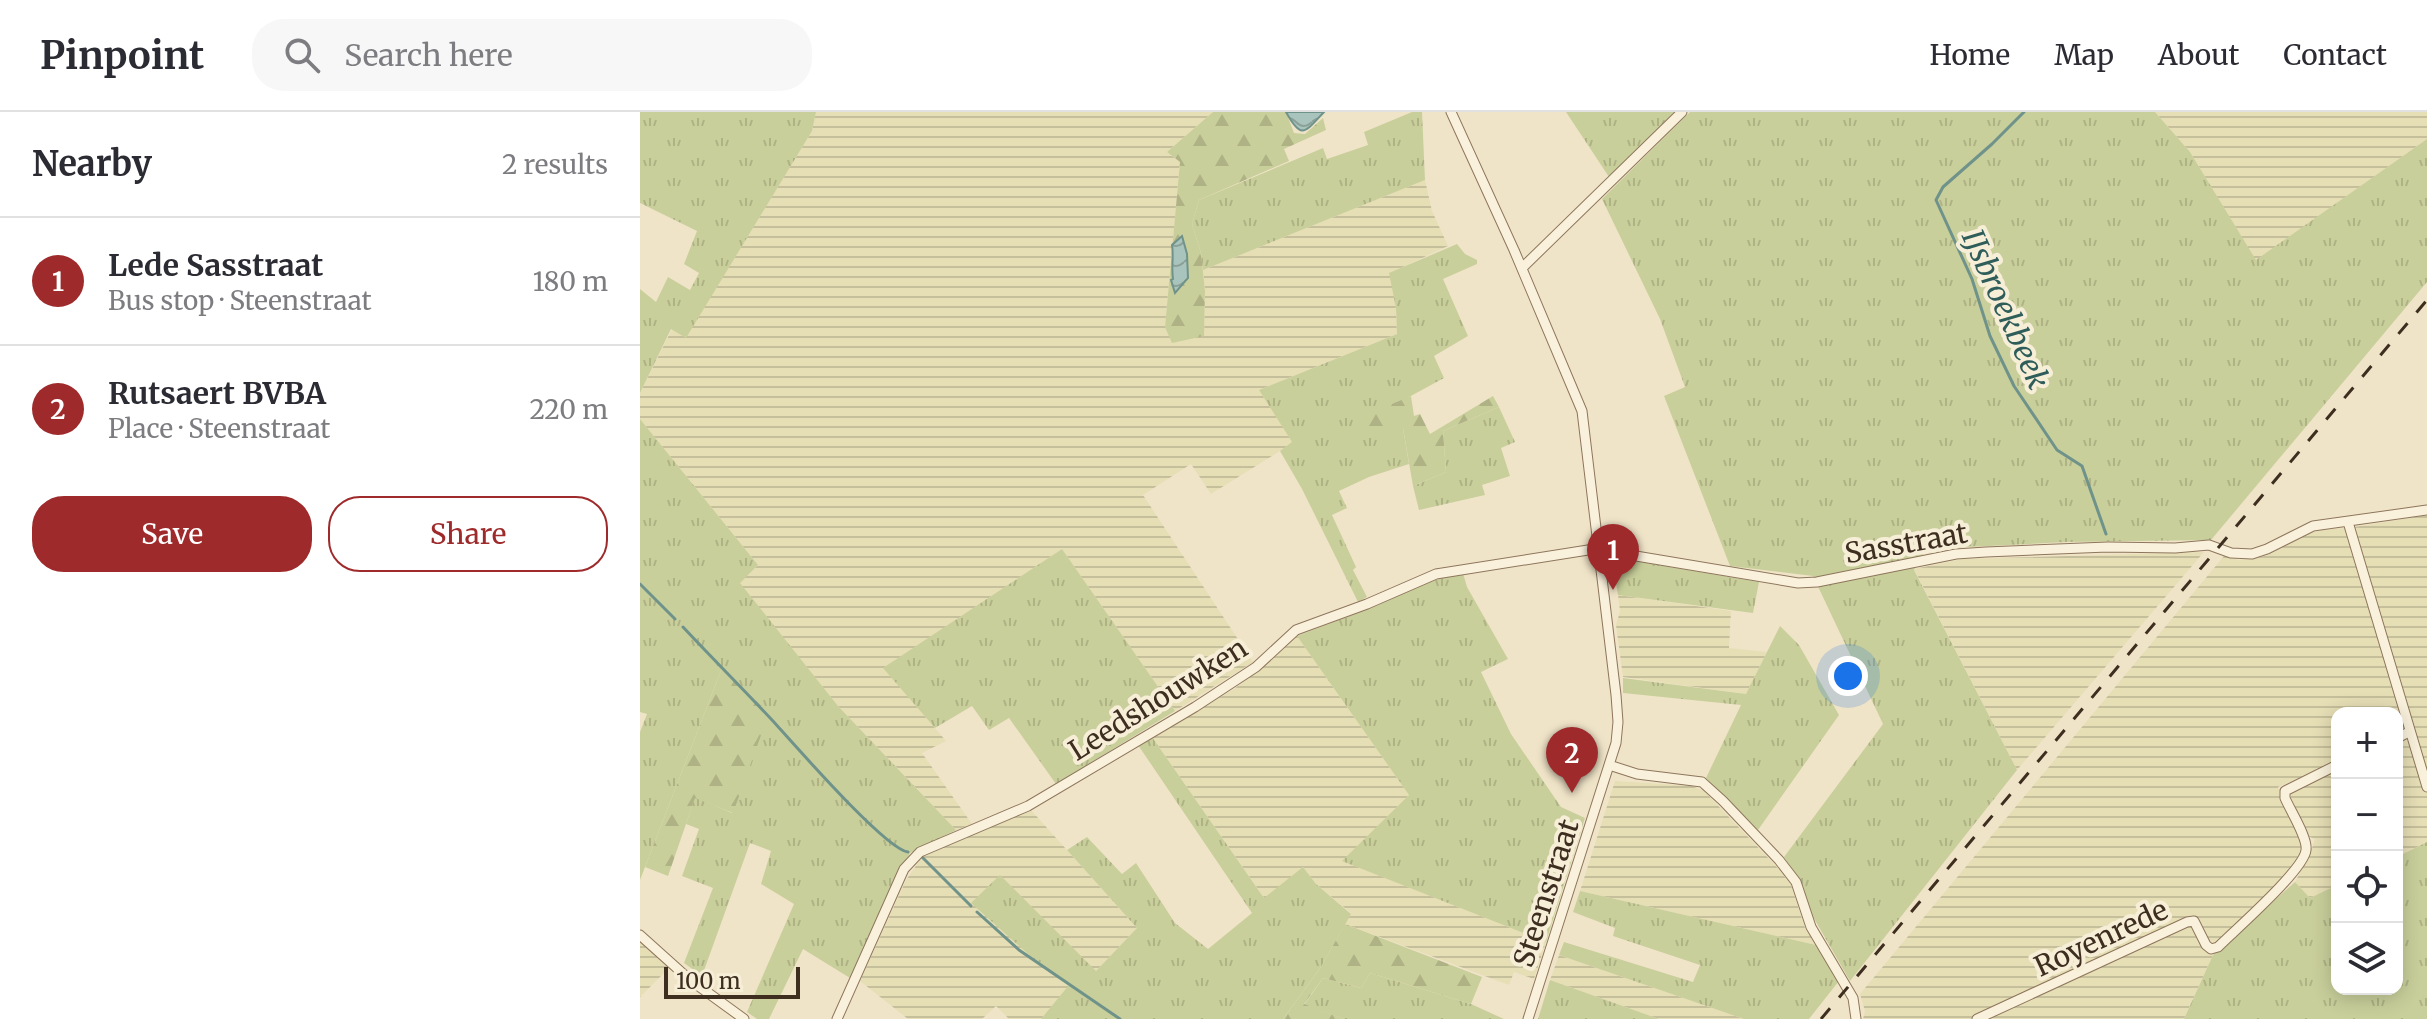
<!DOCTYPE html>
<meta charset="utf-8">
<style>
:root{--surface:#fff;--page:#f7f7f7;--text:#2b2b33;--muted:#7c7c81;--line:#e1e1e2;--accent:#9e2a2b}
body{margin:0;font-family:Merriweather,serif;background:var(--page);color:var(--text)}
.controls{position:absolute;right:24px;bottom:24px;display:grid;overflow:hidden;border-radius:16px;box-shadow:0 4px 20px #0003}
.controls button{width:72px;height:72px;display:grid;place-items:center;padding:0;border:0;border-bottom:2px solid var(--line);background:var(--surface);color:var(--text);font:40px sans-serif}
.scale{position:absolute;left:24px;bottom:20px;width:136px;box-sizing:border-box;padding-left:8px;border:4px solid #3d2e20;border-top:0;font-size:22px;line-height:28px;white-space:nowrap;color:#3d2e20;-webkit-text-stroke:6px #f7eed8;paint-order:stroke}
.you{position:absolute;left:1208px;top:564px;width:28px;height:28px;margin:-20px;border:6px solid #fff;border-radius:50%;background:#1a73e8;box-shadow:0 0 0 12px #1a73e833}
.badge{display:grid;place-items:center;width:52px;height:52px;border-radius:50%;background:var(--accent);color:#fff;font-size:26px;font-weight:700}
.pin{position:absolute;translate:-50% -66px;filter:drop-shadow(0 2px 4px #0008)}
.pin::after{content:'';position:absolute;top:42px;width:28px;height:24px;background:inherit;clip-path:polygon(0 0,100% 0,50% 100%)}
.list{margin:0;padding:0;list-style:none}
h2{display:flex;justify-content:space-between;align-items:center;height:104px;margin:0;padding:0 32px;font-size:34px}
h2 small{font-size:26px;font-weight:400;color:var(--muted)}
.list li{display:grid;grid-template-columns:52px 1fr auto;gap:24px;align-items:center;box-sizing:border-box;height:128px;padding:0 32px;border-top:2px solid var(--line)}
.list b{display:block;font-size:30px;white-space:nowrap}
.list p{margin:0;font-size:26px;white-space:nowrap;color:var(--muted)}
.list em{font-size:26px;font-style:normal;color:var(--muted)}
.actions{display:flex;gap:16px;padding:24px 32px}
.actions a{flex:1;padding:18px 0;border:2px solid var(--accent);border-radius:32px;text-align:center;font-size:28px;color:var(--accent)}
.actions .main{background:var(--accent);color:#fff}
.icon{flex:none;width:44px;height:44px;fill:none;stroke:currentColor;stroke-width:2;stroke-linecap:round;stroke-linejoin:round}
.map{position:relative;flex:none;width:1787px;height:907px;overflow:hidden}
header{display:flex;align-items:center;gap:48px;box-sizing:border-box;height:112px;padding:0 40px;background:var(--surface);border-bottom:2px solid var(--line)}
header strong{font-size:38px}
nav{display:flex;gap:44px;margin-inline-start:auto;font-size:28px}
.search{width:560px;height:72px;background:var(--page);display:flex;align-items:center;gap:20px;box-sizing:border-box;padding:0 28px;border-radius:32px;color:var(--muted);font-size:30px}
main{display:flex}
aside{flex:1;background:var(--surface)}
.map>svg:first-child{display:block}
.farmland{fill:url(#farmland-rules)}
.grass{fill:url(#grass-tufts)}
.forest{fill:url(#forest-firs)}
.water{fill:url(#water-waves);stroke:#6f938a;stroke-width:2}
.lines{fill:none;stroke-linecap:round;stroke-linejoin:round}
.stream{stroke:#6f938a;stroke-width:3}
.minor-casing{stroke:#8d765c;stroke-width:11}
.minor{stroke:#faf1dc;stroke-width:9}
.rail{stroke:#3d2e20;stroke-width:3;stroke-dasharray:14 14;stroke-linecap:butt}
.labels{text-anchor:middle;dominant-baseline:central;stroke-width:8;stroke-linejoin:round;paint-order:stroke}
.street-label{font-size:28px;fill:#3d2e20;stroke:#f7eed8}
.water-label{font-size:30px;font-style:italic;fill:#2f5d5a;stroke:#f7eed8}
</style>
<header>
<strong>Pinpoint</strong>
<div class="search"><svg class="icon" aria-label="search" viewBox="0 0 24 24"><circle cx="10" cy="10" r="6"/><path d="M15 15l6 6"/></svg>Search here</div>
<nav><a>Home</a><a>Map</a><a>About</a><a>Contact</a></nav>
</header>
<main>
<aside>
<h2>Nearby<small>2 results</small></h2>
<ul class="list">
<li><span class="badge">1</span><div><b>Lede Sasstraat</b><p>Bus stop · Steenstraat</p></div><em>180 m</em></li>
<li><span class="badge">2</span><div><b>Rutsaert BVBA</b><p>Place · Steenstraat</p></div><em>220 m</em></li>
</ul>
<div class="actions"><a class="main">Save</a><a>Share</a></div>
</aside>
<div class="map">
<svg width="1787" height="907" viewBox="0 0 1787 907">
<defs>
<pattern id="farmland-rules" width="6" height="5" patternUnits="userSpaceOnUse" patternTransform="scale(2)"><rect width="6" height="5" fill="#e6deb5"/><path d="M0 2.5h6" fill="none" stroke="#c6bf9b"/></pattern>
<pattern id="grass-tufts" width="24" height="20" patternUnits="userSpaceOnUse" patternTransform="scale(2)"><rect width="24" height="20" fill="#c9cf9b"/><path d="M3 7l-1-3M5 7V3M7 7l1-3M15 17l-1-3M17 17v-4M19 17l1-3" fill="none" stroke="#aeb285"/></pattern>
<pattern id="forest-firs" width="22" height="20" patternUnits="userSpaceOnUse" patternTransform="scale(2)"><rect width="22" height="20" fill="#c9cf9b"/><path d="M5 1l3.5 6h-7zM16 11l3.5 6h-7z" fill="#aeb285"/></pattern>
<pattern id="water-waves" width="16" height="10" patternUnits="userSpaceOnUse" patternTransform="scale(2)"><rect width="16" height="10" fill="#a9c4bc"/><path d="M0 5q4-4 8 0t8 0" fill="none" stroke="#8ba098"/></pattern>
</defs>
<rect width="100%" height="100%" fill="#f0e4c8"/>
<path class="farmland" d="M 176,0 L 573,0 L 527,40 L 540,50 L 525,215 L 564,224 L 565,179 L 563,158 L 785,68 L 792,99 L 808,134 L 750,161 L 756,196 L 757,222 L 619,278 L 653,331 L 571,382 L 551,352 L 503,383 L 613,550 L 535,599 L 422,437 L 244,556 L 306,629 L 282,641 L 332,712 L 316,718 L 198,594 L 99,471 L 118,453 L 0,307 L 0,281 L 32,217 L 46,225 L 172,19 Z
M 1515,0 L 1787,0 L 1787,27 L 1616,149 L 1550,40 Z
M 1787,403 L 1787,666 L 1714,415 Z
M 1706,416 L 1765,614 L 1762,621 L 1757,623 L 1757,601 L 1697,601 L 1697,650 L 1638,675 L 1662,727 L 1663,735 L 1655,756 L 1578,830 L 1569,829 L 1558,807 L 1334,907 L 1223,907 L 1225,899 L 1220,882 L 1584,444 L 1599,448 L 1613,447 L 1628,443 L 1668,422 L 1682,418 Z
M 1564,440 L 1377,658 L 1274,457 L 1322,447 Z
M 978,483 L 1091,499 L 1089,536 L 1127,540 L 1106,582 L 983,565 L 976,513 L 980,499 Z
M 657,524 L 769,683 L 703,749 L 906,830 L 894,867 L 874,860 L 869,873 L 705,812 L 711,801 L 676,772 L 663,755 L 625,787 L 512,625 L 594,577 L 623,555 Z
M 1765,628 L 1770,630 L 1787,681 L 1787,730 L 1757,745 L 1757,630 Z
M 1697,658 L 1697,773 L 1670,786 L 1655,770 L 1670,742 L 1675,727 L 1667,724 L 1650,688 L 1651,683 L 1653,679 Z
M 975,669 L 1052,674 L 1064,679 L 1136,754 L 1151,773 L 1165,816 L 1176,833 L 940,779 Z
M 391,698 L 497,816 L 456,859 L 397,850 L 430,873 L 401,907 L 369,907 L 356,894 L 342,907 L 268,907 L 220,869 L 266,768 L 282,745 L 326,724 Z
M 1548,813 L 1554,815 L 1569,843 L 1573,843 L 1544,907 L 1348,907 Z
M 0,830 L 29,856 L 0,885 Z
M 919,843 L 1104,907 L 1019,907 L 910,868 Z"/>
<path class="grass" d="M 0,0 L 176,0 L 172,19 L 46,226 L 31,217 L 0,281 L 0,177 L 16,190 L 28,165 L 50,178 L 59,161 L 44,152 L 57,119 L 0,91 Z
M 772,0 L 782,0 L 785,68 L 563,158 L 561,141 L 552,112 L 559,88 L 683,36 L 687,47 L 728,33 L 724,20 Z
M 926,0 L 1036,0 L 969,65 Z
M 1050,0 L 1515,0 L 1550,40 L 1616,148 L 1787,27 L 1787,170 L 1571,428 L 1427,430 L 1286,437 L 1274,458 L 1377,658 L 1210,869 L 1172,803 L 1162,772 L 1144,745 L 1243,612 L 1173,464 L 1090,454 L 1024,284 L 1045,275 L 1020,207 L 962,87 Z
M 817,132 L 825,142 L 837,148 L 837,152 L 803,167 L 828,224 L 794,244 L 804,266 L 756,292 L 722,305 L 763,316 L 769,352 L 729,365 L 699,379 L 707,396 L 692,403 L 716,455 L 713,458 L 727,485 L 718,490 L 662,377 L 640,339 L 652,330 L 619,278 L 757,222 L 756,196 L 749,161 Z
M 859,295 L 875,330 L 861,336 L 870,364 L 842,373 L 845,383 L 779,398 L 773,374 L 806,360 L 803,319 Z
M 0,307 L 118,453 L 100,471 L 198,594 L 316,718 L 270,741 L 210,866 L 163,837 L 129,907 L 117,907 L 107,900 L 154,792 L 121,772 L 131,739 L 110,731 L 62,864 L 44,851 L 73,776 L 42,764 L 59,717 L 46,712 L 55,685 L 92,701 L 82,556 L 0,768 L 0,620 L 7,602 L 0,600 Z
M 422,437 L 535,599 L 416,672 L 369,606 L 349,618 L 332,594 L 295,616 L 243,556 Z
M 971,445 L 1119,470 L 1113,501 L 978,483 L 976,471 L 972,467 Z
M 823,461 L 827,475 L 868,547 L 841,560 L 871,622 L 921,695 L 945,706 L 906,830 L 702,749 L 769,683 L 657,524 L 736,494 L 788,470 Z
M 1140,514 L 1159,533 L 1199,603 L 1118,718 L 1066,666 L 1101,593 L 983,581 L 983,566 L 1106,582 Z
M 512,625 L 624,786 L 663,755 L 676,772 L 711,802 L 681,855 L 643,907 L 401,907 L 429,873 L 397,850 L 331,791 L 360,763 L 456,859 L 497,816 L 427,738 L 447,725 L 482,762 L 496,751 L 535,811 L 568,837 L 612,801 L 498,633 Z
M 1787,730 L 1787,907 L 1544,907 L 1573,843 L 1655,770 L 1670,786 L 1697,773 L 1697,877 L 1757,877 L 1757,745 Z
M 940,779 L 1176,833 L 1199,869 L 1169,907 L 1104,907 L 919,843 L 924,830 L 1053,870 L 1060,853 L 973,824 L 975,816 L 933,800 Z
M 730,861 L 831,892 L 864,907 L 704,907 L 664,893 L 683,866 L 721,876 Z
M 910,868 L 1019,907 L 898,907 Z"/>
<path class="forest" d="M 573,0 L 646,0 L 654,21 L 665,22 L 683,6 L 686,18 L 644,37 L 649,49 L 559,88 L 552,112 L 561,141 L 565,179 L 564,224 L 532,231 L 525,215 L 540,50 L 527,40 Z
M 771,284 L 774,304 L 780,302 L 790,322 L 853,284 L 859,295 L 803,319 L 806,360 L 773,374 L 763,316 L 729,326 L 721,305 Z
M 82,556 L 129,601 L 93,701 L 55,686 L 28,764 L 5,755 Z
M 705,812 L 842,865 L 831,892 L 730,861 L 721,876 L 683,866 L 664,892 L 704,907 L 643,907 L 681,855 Z"/>
<path class="water" d="M 646,0 L 684,0 C 665,20 662,29 646,0 Z
M 542,124 L 547,142 L 548,166 L 535,181 L 531,168 L 533,167 C 531,155 534,145 532,133 Z"/>
<g class="lines">
<path class="stream" d="M 1384,0 L 1352,32 L 1303,75 L 1296,88 L 1332,167 L 1350,224 L 1374,274 L 1417,338 L 1442,354 L 1466,422
M 0,472 L 35,507
M 43,515 C 72,546 103,577 132,608 C 153,631 245,737 268,740
M 281,744 L 331,794
M 337,800 L 379,838 L 480,907"/>
<g class="minor-casing">
<path id="minor" d="M 811,0 L 874,138 L 942,299 L 976,583 L 978,610 L 976,631 L 888,907
M 882,156 L 1042,0
M 1708,410 L 1787,675
M 1757,626 L 1769,620
M 969,653 L 997,662 L 1062,670 L 1083,689 L 1139,748 L 1156,770 L 1171,815 L 1213,886 L 1216,907
M 0,823 L 49,867 L 104,907
M 197,907 L 264,757 L 280,740 L 388,694 L 555,595 L 616,555 L 656,518 L 727,492 L 796,462 L 948,438 L 960,438 L 1158,471 L 1177,470 L 1316,442 L 1346,440 L 1468,435 L 1535,436 L 1569,433 L 1591,441 L 1612,442 L 1627,437 L 1673,414 L 1787,398
M 1337,907 L 1547,810 L 1554,809 L 1566,833 L 1571,837 L 1578,835 C 1595,818 1664,758 1666,738 C 1668,726 1650,698 1645,686 L 1645,679 L 1697,653"/>
</g>
<use href="#minor" class="minor"/>
<path class="rail" d="M 1181,907 L 1787,188"/>
</g>
<g class="labels">
<g class="street-label">
<text transform="translate(1266 431) rotate(-10)">Sasstraat</text>
<text transform="translate(518 587) rotate(-32)">Leedshouwken</text>
<text transform="translate(906 781) rotate(-72)">Steenstraat</text>
<text transform="translate(1461 826) rotate(-25)">Royenrede</text>
</g>
<g class="water-label">
<text transform="translate(1366 197) rotate(66)">IJsbroekbeek</text>
</g>
</g>
</svg>
<div class="controls">
<button>+</button>
<button>−</button>
<button><svg class="icon" aria-label="locate" viewBox="0 0 24 24"><circle cx="12" cy="12" r="6"/><path d="M12 2v4M12 18v4M2 12h4M18 12h4"/></svg></button>
<button><svg class="icon" aria-label="layers" viewBox="0 0 24 24"><path d="M12 4l9 5-9 5-9-5zM3 14l9 5 9-5"/></svg></button>
</div>
<div class="scale">100 m</div>
<div class="you"></div>
<div class="pin badge" style="left:973px;top:478px">1</div>
<div class="pin badge" style="left:932px;top:681px">2</div>
</div>
</main>
